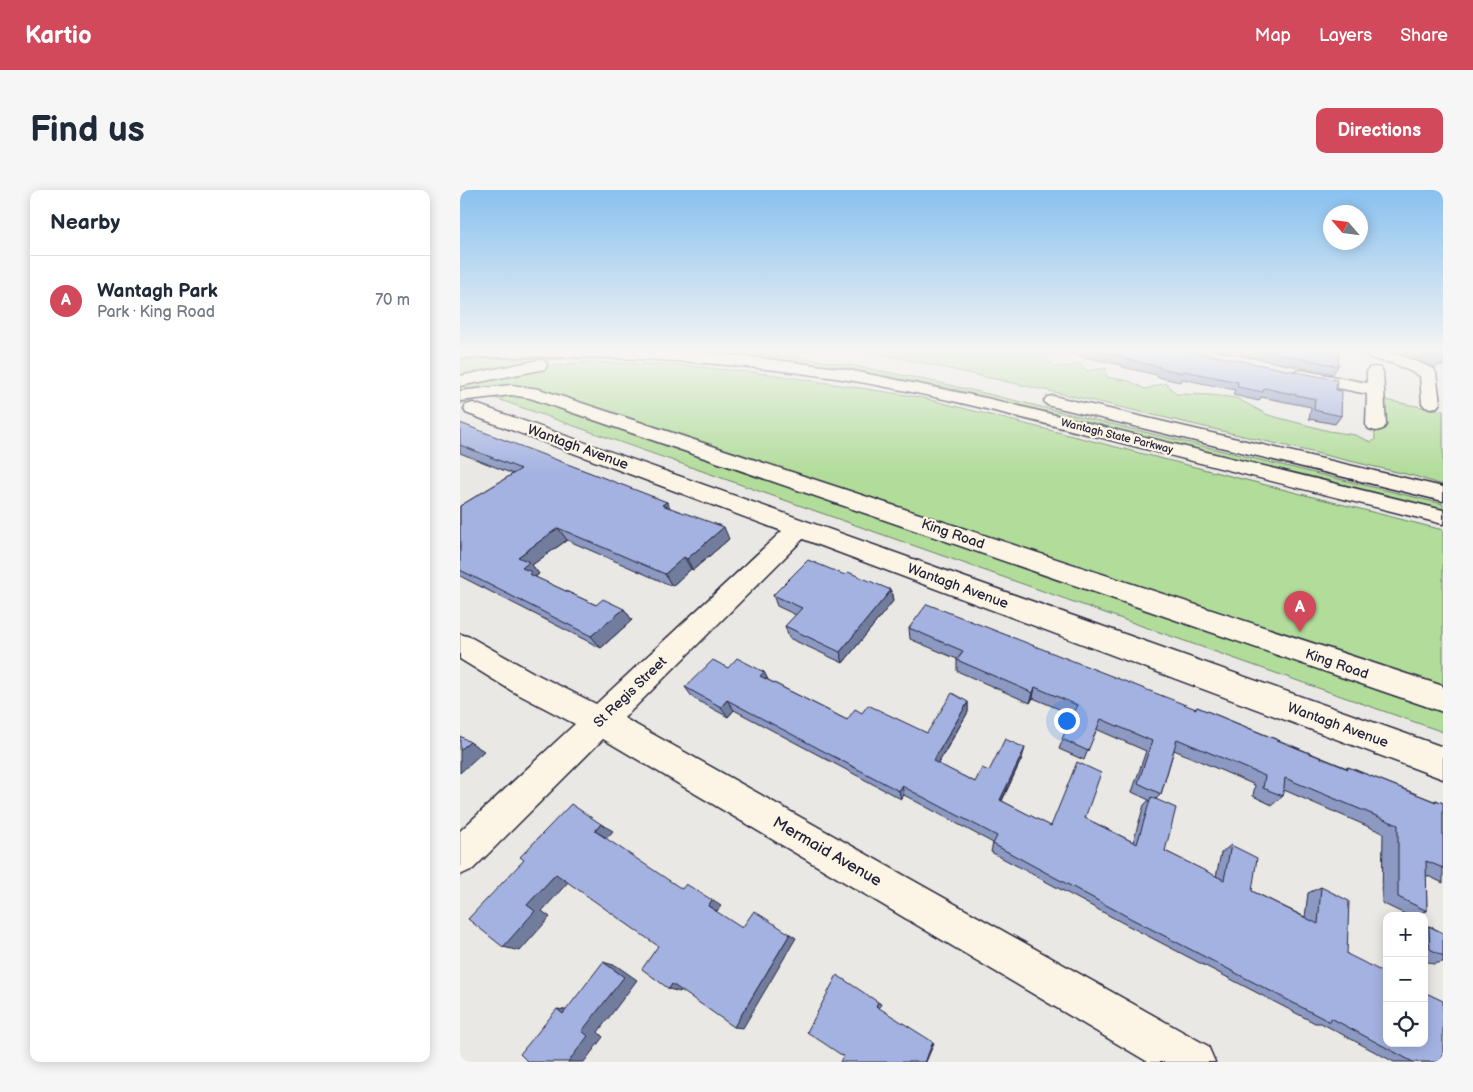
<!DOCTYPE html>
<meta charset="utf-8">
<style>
:root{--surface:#fff;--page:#f6f6f7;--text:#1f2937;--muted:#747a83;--line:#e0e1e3;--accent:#d1495b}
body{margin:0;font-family:"Balsamiq Sans",sans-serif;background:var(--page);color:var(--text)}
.controls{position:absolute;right:15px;bottom:15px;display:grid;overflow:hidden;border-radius:10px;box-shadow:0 2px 12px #0003}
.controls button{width:45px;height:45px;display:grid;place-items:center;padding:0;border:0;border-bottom:1px solid var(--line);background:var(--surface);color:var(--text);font:25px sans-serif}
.compass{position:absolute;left:863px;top:15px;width:45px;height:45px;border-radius:50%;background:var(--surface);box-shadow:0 2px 12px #0003;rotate:298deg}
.you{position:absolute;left:606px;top:530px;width:18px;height:18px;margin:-12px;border:4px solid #fff;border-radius:50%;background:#1a73e8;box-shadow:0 0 0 8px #1a73e833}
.badge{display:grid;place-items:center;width:32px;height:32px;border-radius:50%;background:var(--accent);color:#fff;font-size:16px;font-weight:700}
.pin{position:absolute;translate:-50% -41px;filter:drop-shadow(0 1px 2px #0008)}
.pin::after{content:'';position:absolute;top:26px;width:18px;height:15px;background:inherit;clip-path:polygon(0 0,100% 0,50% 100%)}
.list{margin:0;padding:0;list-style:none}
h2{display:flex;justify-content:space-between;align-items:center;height:65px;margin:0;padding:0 20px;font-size:21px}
h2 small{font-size:16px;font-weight:400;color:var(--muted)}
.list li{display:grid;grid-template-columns:32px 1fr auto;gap:15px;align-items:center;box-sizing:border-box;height:90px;padding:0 20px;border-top:1px solid var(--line)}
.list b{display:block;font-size:19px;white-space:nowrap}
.list p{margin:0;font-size:16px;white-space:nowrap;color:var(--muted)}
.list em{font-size:16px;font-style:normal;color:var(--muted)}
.icon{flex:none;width:28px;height:28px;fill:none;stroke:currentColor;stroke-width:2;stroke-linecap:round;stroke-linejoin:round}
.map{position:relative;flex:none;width:983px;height:872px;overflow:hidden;border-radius:10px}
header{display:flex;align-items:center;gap:30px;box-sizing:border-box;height:70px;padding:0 25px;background:var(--accent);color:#fff}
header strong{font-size:24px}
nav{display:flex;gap:28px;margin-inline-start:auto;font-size:18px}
.intro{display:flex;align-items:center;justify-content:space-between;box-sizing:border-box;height:120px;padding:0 30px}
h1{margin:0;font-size:35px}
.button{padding:12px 22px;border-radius:10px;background:var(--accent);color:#fff;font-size:18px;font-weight:700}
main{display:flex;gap:30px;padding:0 30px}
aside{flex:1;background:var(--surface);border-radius:10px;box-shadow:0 2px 12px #0003}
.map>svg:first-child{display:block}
.green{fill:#b1dc9a;stroke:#6a7f6a}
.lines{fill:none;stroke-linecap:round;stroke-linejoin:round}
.minor-casing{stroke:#22223b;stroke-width:3}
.highway-casing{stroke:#22223b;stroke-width:3}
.minor{fill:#fcf5e5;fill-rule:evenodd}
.highway{fill:#fcf5e5;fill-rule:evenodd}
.wall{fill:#8c99c2;stroke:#22223b}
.shaded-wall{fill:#727d9e;stroke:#22223b}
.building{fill:#a3b2e1;stroke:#22223b}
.labels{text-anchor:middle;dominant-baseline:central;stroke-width:4.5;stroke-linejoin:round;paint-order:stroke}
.far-street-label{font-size:11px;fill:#22223b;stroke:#fcf5e5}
.street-label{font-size:14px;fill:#22223b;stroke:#fcf5e5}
.near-street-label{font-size:16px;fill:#22223b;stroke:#fcf5e5}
</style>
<header>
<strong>Kartio</strong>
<nav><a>Map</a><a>Layers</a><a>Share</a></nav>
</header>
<div class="intro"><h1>Find us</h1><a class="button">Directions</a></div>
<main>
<aside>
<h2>Nearby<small></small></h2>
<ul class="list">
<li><span class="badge">A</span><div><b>Wantagh Park</b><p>Park · King Road</p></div><em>70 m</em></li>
</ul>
</aside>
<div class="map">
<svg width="983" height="872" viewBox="0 0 983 872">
<rect width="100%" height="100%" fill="#eae8e4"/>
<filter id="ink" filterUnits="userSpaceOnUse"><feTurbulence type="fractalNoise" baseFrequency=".02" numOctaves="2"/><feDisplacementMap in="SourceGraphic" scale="10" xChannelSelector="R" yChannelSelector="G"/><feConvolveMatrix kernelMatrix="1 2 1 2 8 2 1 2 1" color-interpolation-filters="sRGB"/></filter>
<g filter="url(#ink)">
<path class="green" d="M 222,160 C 357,160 488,194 618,226 C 740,255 861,285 983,314 L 983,320 L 497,200 L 391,179 L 287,165 Z
M 403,160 L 534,160 L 556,164 L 576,160 L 585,166 L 594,177 L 613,176 L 620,173 L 627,181 L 647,178 L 645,181 L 647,187 L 669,191 L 685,199 L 706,193 L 716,204 L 752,205 L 776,208 L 808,225 L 869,241 L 895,245 L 911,252 L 915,250 L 914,208 L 983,221 L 983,295 L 954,286 L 621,208 Z
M 54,167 L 118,167 L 80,171 L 0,188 L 0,171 Z
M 130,172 L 218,175 L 309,184 L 459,207 L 983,340 L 983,542 L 29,206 L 0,214 L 0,196 L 71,178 Z"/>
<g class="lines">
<g class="minor-casing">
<path id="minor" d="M 917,160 L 946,167 L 974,179 L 976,183 L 980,213 L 977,217 L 971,218 L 965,217 L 962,213 L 960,186 L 935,174 L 909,168 L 907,165 L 909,162 Z
M 915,177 L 921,178 L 923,182 L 926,235 L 923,239 L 916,241 L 909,239 L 906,235 L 907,204 L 835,189 L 832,185 L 835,181 L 841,180 L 907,193 L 907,182 L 909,178 Z
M 51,195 L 79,199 L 983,496 L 983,522 L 70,208 L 51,205 L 0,211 L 0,201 Z
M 13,213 L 983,557 L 983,589 L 343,349 L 164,528 L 748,856 L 755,872 L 688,872 L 143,549 L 13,679 L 0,685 L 0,641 L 115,534 L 52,501 L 0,469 L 0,444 L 10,447 L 74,483 L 136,514 L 322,341 L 6,223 L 4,219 L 6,215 Z"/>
</g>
<g class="highway-casing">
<path id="highway" d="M 0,160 L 213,160 L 299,168 L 378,178 L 526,208 L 983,320 L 983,334 C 871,306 759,278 646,249 C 557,227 467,202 376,188 C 252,169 126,164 0,168 Z
M 79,170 L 85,171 L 87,175 L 85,179 L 0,196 L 0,186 Z
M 593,206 L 983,297 L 983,311 L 587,215 L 584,211 L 587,207 Z"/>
</g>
<use href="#minor" class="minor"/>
<use href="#highway" class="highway"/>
</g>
<path class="wall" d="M 591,160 L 726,160 L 876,200 L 881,226 L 875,234 L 849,229 L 851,217 L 801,207 L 799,211 L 773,205 L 775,200 L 722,189 L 720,192 L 697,187 L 697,185 L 662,177 L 662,175 Z
M 753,160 L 879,160 L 878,176 L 873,184 Z
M 935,160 L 983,160 L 983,176 L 978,175 L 976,178 L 935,162 Z
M 0,233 L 210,318 L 269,349 L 233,380 L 231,379 L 212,396 L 107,350 L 72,375 L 79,384 L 75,387 L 136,415 L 164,419 L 172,430 L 141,458 L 0,386 L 0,316 L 53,284 L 0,263 Z
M 385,385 L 431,400 L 433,411 L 383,473 L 329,448 L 325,436 L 336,425 L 317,416 L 313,405 Z
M 449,438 L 735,519 L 737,517 L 887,578 L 888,577 L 974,611 L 976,610 L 983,613 L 983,693 L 966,685 L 967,721 L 949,726 L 922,713 L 923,643 L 824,600 L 823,606 L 812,615 L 793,606 L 795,595 L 714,560 L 701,604 L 696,609 L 705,661 L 756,687 L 761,663 L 771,655 L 792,701 L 845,727 L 848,703 L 861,697 L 887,764 L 983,872 L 934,872 L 861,833 L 855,833 L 663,733 L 531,662 L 533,653 L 444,605 L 441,609 L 274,520 L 268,527 L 233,508 L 225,497 L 268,478 L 304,482 L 308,490 L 387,530 L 402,523 L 467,543 L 508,512 L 508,522 L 478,574 L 515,592 L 529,581 L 562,568 L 542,611 L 590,636 L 625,628 L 673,652 L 684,615 L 689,610 L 672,602 L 686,561 L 636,539 L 624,570 L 599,559 L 613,525 L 573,508 L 570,513 L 497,481 L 497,469 L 450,449 Z
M 969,736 L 983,743 L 983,772 L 973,774 L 964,770 L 964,738 Z"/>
<path class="shaded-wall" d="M 207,312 L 213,323 L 202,315 Z
M 264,337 L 269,349 L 233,380 L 227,369 Z
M 98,338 L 107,350 L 72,375 L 79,384 L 73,388 L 62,378 L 58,367 Z
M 224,367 L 231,379 L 212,396 L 205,384 Z
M 431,400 L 433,411 L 383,473 L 380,462 Z
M 164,419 L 172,430 L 141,458 L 131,446 Z
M 304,482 L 309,492 L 300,486 Z
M 575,497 L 573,508 L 570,513 L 573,503 Z
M 267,510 L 274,520 L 268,527 L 261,517 Z
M 508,512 L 508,522 L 474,580 L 473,571 Z
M 10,552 L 24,561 L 0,583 L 0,560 Z
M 565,558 L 562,568 L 538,618 L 540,610 Z
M 442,596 L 444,605 L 441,609 L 439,601 Z
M 141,634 L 153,641 L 147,648 L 135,641 Z
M 96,684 L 110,690 L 82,721 L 90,727 L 60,761 L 43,757 L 67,715 Z
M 252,710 L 261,716 L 257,721 L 248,716 Z
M 330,744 L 336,748 L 283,838 L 274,837 Z
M 143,772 L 157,776 L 177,790 L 138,842 L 143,847 L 124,872 L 108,872 Z
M 212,794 L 223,797 L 220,802 L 209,799 Z
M 418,812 L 421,814 L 419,818 L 416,816 Z
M 97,819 L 113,821 L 103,824 Z
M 473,852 L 474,853 L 466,872 L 465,872 Z"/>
<path class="building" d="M 632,160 L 726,160 L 877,190 L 876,200 L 882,201 L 881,226 L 854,220 L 855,209 L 804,198 L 803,202 L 777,197 L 778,192 L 724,181 L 723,183 L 699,178 L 700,177 L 664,169 L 665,167 Z
M 798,160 L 879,160 L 878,176 Z
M 0,233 L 207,312 L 202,315 L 264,337 L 227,369 L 224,367 L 205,384 L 98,338 L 58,367 L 69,372 L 62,378 L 72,382 L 69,384 L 136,415 L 143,409 L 164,419 L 131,446 L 0,380 L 0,316 L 61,279 L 0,255 Z
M 348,370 L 385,385 L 388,382 L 431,400 L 380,462 L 325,436 L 342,418 L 313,405 Z
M 467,414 L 736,519 L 737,517 L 888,579 L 888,577 L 976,612 L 976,610 L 983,613 L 983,678 L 966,671 L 967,721 L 938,707 L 938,635 L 825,588 L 823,606 L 803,598 L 805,586 L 717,549 L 701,604 L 678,593 L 692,551 L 641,529 L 628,561 L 602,549 L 617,515 L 575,497 L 573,503 L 497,470 L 503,461 L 449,438 Z
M 277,468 L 304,482 L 300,486 L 387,530 L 395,519 L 402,523 L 408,515 L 467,543 L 492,503 L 508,512 L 473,571 L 515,592 L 522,578 L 529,581 L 545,549 L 565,558 L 540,610 L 591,636 L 617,572 L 641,583 L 625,628 L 677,654 L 691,607 L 716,618 L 705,661 L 764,690 L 771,655 L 797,668 L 792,701 L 858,734 L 861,697 L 889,711 L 887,764 L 927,784 L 927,853 L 964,853 L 964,802 L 983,811 L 983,872 L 953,872 L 871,828 L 870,832 L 670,728 L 533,654 L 537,646 L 442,596 L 439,601 L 267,510 L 261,517 L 225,497 L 253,470 L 268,478 Z
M 0,546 L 10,552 L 0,560 Z
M 111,614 L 141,634 L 135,641 L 222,699 L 226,694 L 252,710 L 248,716 L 282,738 L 294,721 L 330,744 L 274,837 L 212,794 L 209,799 L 182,779 L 198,756 L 96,684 L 67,715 L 75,721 L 43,757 L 8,729 L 64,670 L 60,667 Z
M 969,736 L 983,743 L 983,766 L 970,759 Z
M 143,772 L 164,787 L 122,841 L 128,846 L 108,872 L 68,872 L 60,864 L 97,819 L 103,824 Z
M 377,785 L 418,812 L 416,816 L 473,852 L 465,872 L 380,872 L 383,866 L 347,842 Z"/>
</g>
<linearGradient id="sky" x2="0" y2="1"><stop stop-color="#89c1f0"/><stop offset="0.57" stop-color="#f6f5f3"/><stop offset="1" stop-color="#f6f5f3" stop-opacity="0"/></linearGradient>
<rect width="983" height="283" fill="url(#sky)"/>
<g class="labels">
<g class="far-street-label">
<text transform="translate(657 246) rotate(14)">Wantagh State Parkway</text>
</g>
<g class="street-label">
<text transform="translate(118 257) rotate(20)">Wantagh Avenue</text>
<text transform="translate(493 344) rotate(19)">King Road</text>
<text transform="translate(498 396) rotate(20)">Wantagh Avenue</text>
<text transform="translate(877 474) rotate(19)">King Road</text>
<text transform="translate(170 502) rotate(-44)">St Regis Street</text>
<text transform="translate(878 535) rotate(20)">Wantagh Avenue</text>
</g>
<g class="near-street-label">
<text transform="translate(367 662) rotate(30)">Mermaid Avenue</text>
</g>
</g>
</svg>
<div class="controls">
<button>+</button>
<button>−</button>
<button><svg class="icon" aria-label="locate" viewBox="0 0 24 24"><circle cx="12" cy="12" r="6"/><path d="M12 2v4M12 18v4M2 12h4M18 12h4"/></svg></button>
</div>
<svg class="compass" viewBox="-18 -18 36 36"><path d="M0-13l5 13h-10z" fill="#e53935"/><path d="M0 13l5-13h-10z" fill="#747a83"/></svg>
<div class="you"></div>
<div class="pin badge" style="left:840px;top:442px">A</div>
</div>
</main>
